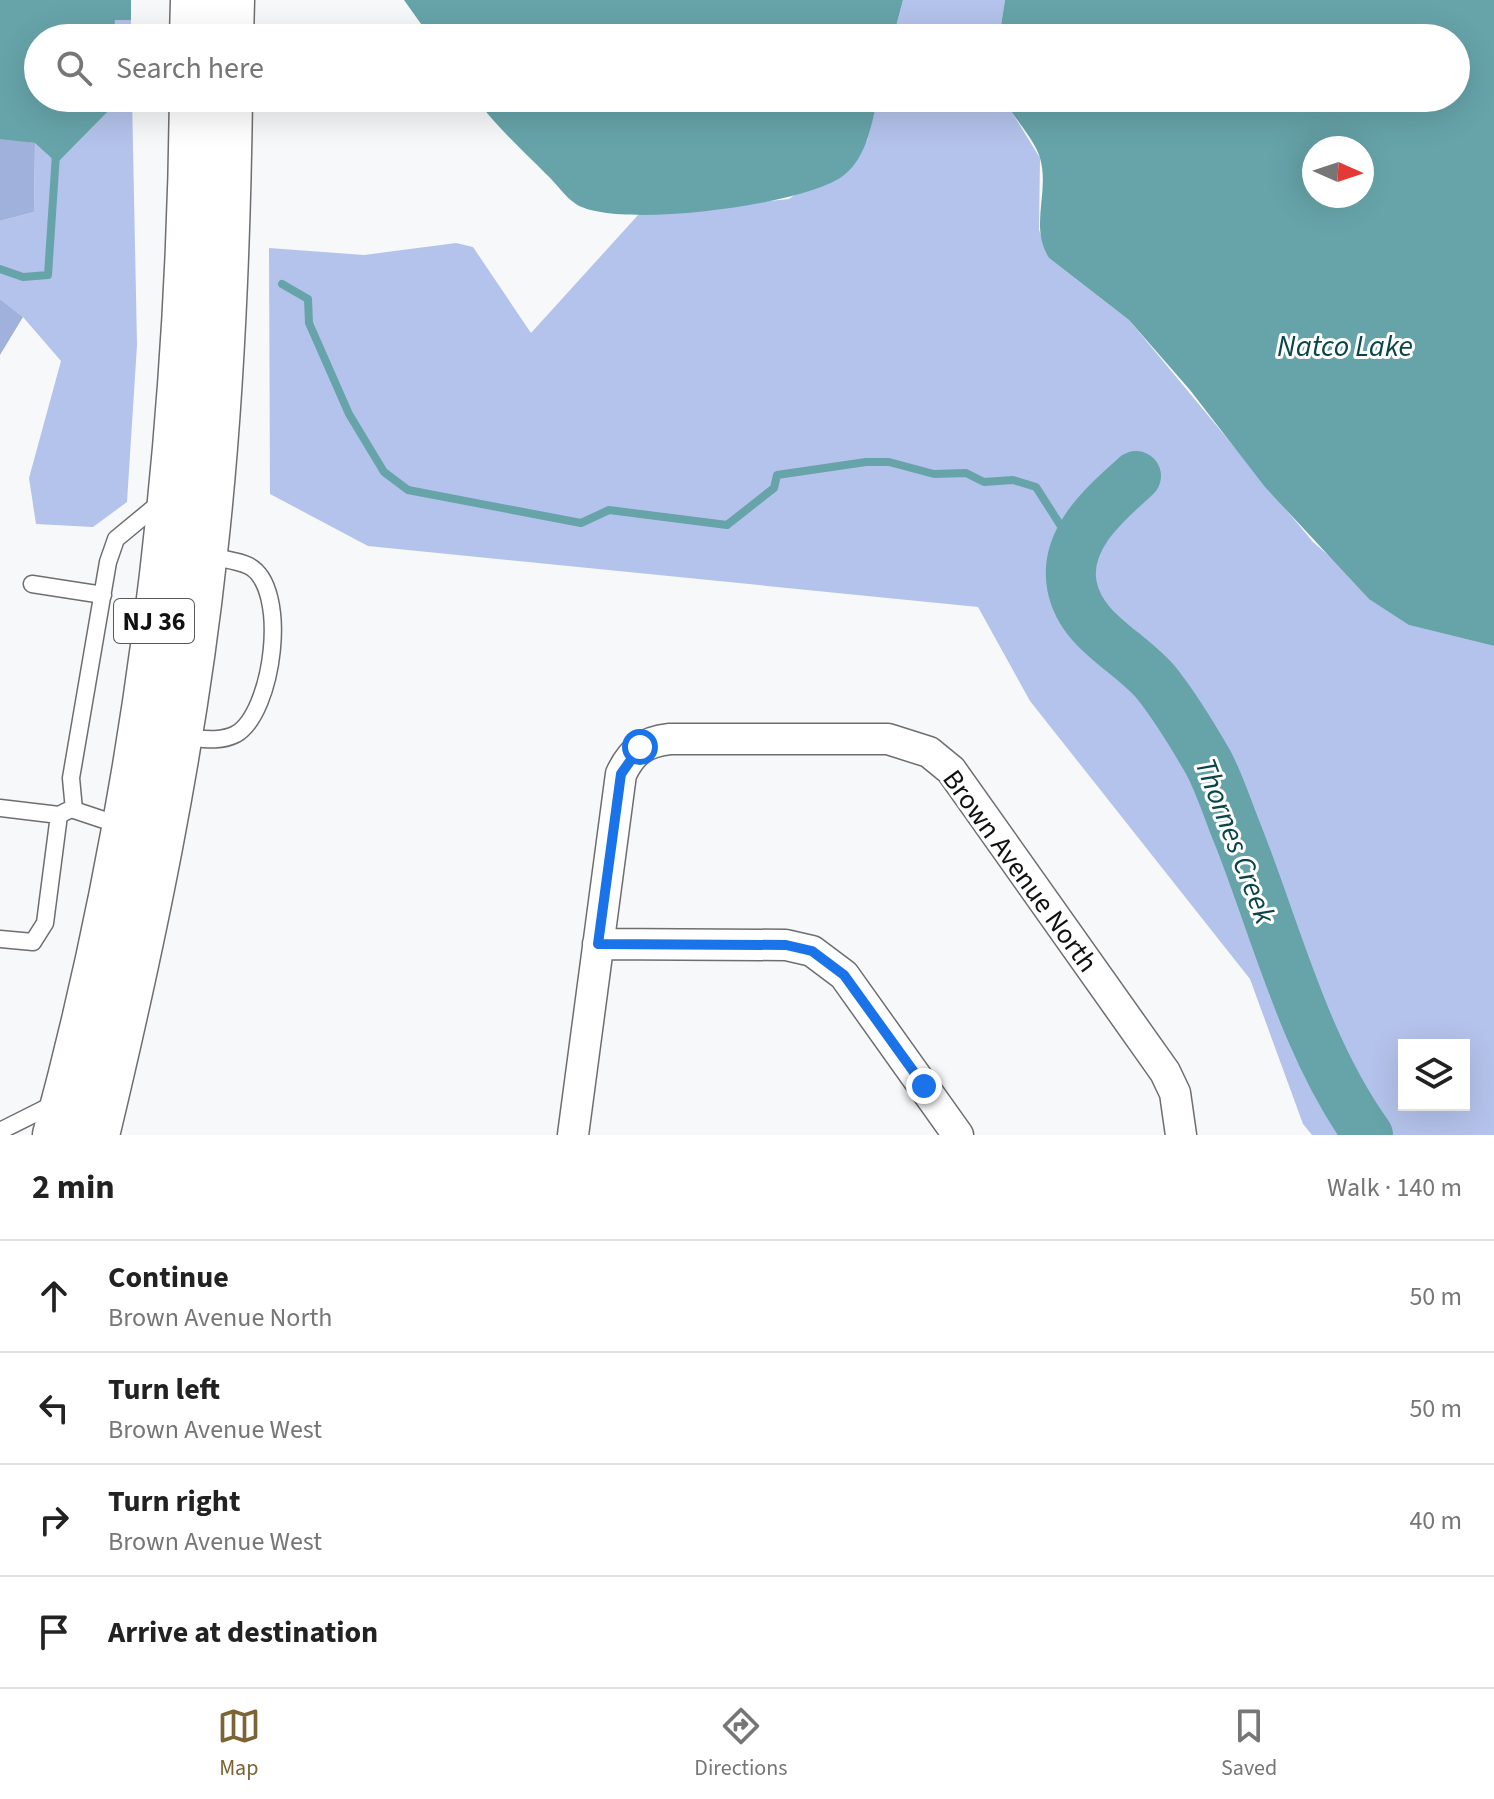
<!DOCTYPE html>
<meta charset="utf-8">
<style>
:root{--surface:#fff;--page:#f2f2f2;--text:#222;--muted:#767676;--line:#e0e0e0;--accent:#7d6435}
body{margin:0;font-family:"Source Sans 3",sans-serif;background:var(--page);color:var(--text)}
.controls{position:absolute;right:24px;bottom:24px;display:grid;overflow:hidden;border-radius:0px;box-shadow:0 8px 32px #0002}
.controls button{width:72px;height:72px;display:grid;place-items:center;padding:0;border:0;border-bottom:2px solid var(--line);background:var(--surface);color:var(--text);font:40px sans-serif}
.compass{position:absolute;left:1302px;top:136px;width:72px;height:72px;border-radius:50%;background:var(--surface);box-shadow:0 8px 32px #0002;rotate:93deg}
.stop{position:absolute;width:24px;height:24px;margin:-18px;border:6px solid #1a73e8;border-radius:50%;background:#fff}
.stop.end{background:#1a73e8;border-color:#fff;box-shadow:0 2px 8px #0008}
.list{margin:0;padding:0;list-style:none}
h2{display:flex;justify-content:space-between;align-items:center;height:104px;margin:0;padding:0 32px;font-size:34px}
h2 small{font-size:26px;font-weight:400;color:var(--muted)}
.list li{display:grid;grid-template-columns:52px 1fr auto;gap:24px;align-items:center;box-sizing:border-box;height:112px;padding:0 32px;border-top:2px solid var(--line)}
.list b{display:block;font-size:30px;white-space:nowrap}
.list p{margin:0;font-size:26px;white-space:nowrap;color:var(--muted)}
.list em{font-size:26px;font-style:normal;color:var(--muted)}
.icon{flex:none;width:44px;height:44px;fill:none;stroke:currentColor;stroke-width:2;stroke-linecap:round;stroke-linejoin:round}
.map{position:relative;flex:none;width:1494px;height:1135px;overflow:hidden}
.search{position:absolute;background:var(--surface);box-shadow:0 8px 32px #0002;left:24px;right:24px;top:24px;height:88px;display:flex;align-items:center;gap:20px;box-sizing:border-box;padding:0 28px;border-radius:44px;color:var(--muted);font-size:30px}
.sheet{height:552px;background:var(--surface)}
nav{display:flex;justify-content:space-around;align-items:center;box-sizing:border-box;height:112px;border-top:2px solid var(--line);background:var(--surface);font-size:22px;color:var(--muted)}
nav a{display:grid;justify-items:center;gap:4px}
nav .on{color:var(--accent)}
.map>svg:first-child{display:block}
.green{fill:#b4c3eb;fill-rule:evenodd}
.forest{fill:#a0b1db}
.water{fill:#66a4a9;fill-rule:evenodd}
.lines{fill:none;stroke-linecap:round;stroke-linejoin:round}
.stream{stroke:#66a4a9;stroke-width:8}
.river{stroke:#66a4a9;stroke-width:50}
.lane-casing{stroke:#6e6e70;stroke-width:19}
.street-casing{stroke:#6e6e70;stroke-width:33}
.highway-casing{stroke:#6e6e70;stroke-width:47}
.lane{stroke:#fff;stroke-width:16}
.street{stroke:#fff;stroke-width:30}
.highway{stroke:#fff;stroke-width:44}
.route{stroke:#1a73e8;stroke-width:10}
.labels{text-anchor:middle;dominant-baseline:central;stroke-width:6;stroke-linejoin:round;paint-order:stroke}
.shield{fill:#fff;stroke:#585858;stroke-width:2}
.shield-label{font-size:26px;font-weight:bold;fill:#101111}
.street-label{font-size:28px;fill:#101111;stroke:#fff}
.water-label{font-size:30px;font-style:italic;fill:#0a4549;stroke:#fff}
</style>
<div class="map">
<svg width="1494" height="1135" viewBox="0 0 1494 1135">
<rect width="100%" height="100%" fill="#f7f8f9"/>
<path class="green" d="M 903,0 L 1005,0 L 999,38 L 893,38 Z
M 115,20 L 131,20 L 131,38 L 114,38 Z
M 114,98 L 132,98 L 137,345 L 127,502 L 93,527 L 36,524 L 29,478 L 61,361 L 23,317 L 0,299 L 0,221 L 34,212 L 35,143 L 114,105 Z
M 878,98 L 1003,98 L 1040,158 L 1039,230 L 1049,258 L 1129,320 L 1313,542 L 1410,625 L 1494,646 L 1494,1135 L 1312,1135 L 1303,1124 L 1250,979 L 1030,701 L 978,607 L 368,546 L 270,494 L 269,248 L 364,255 L 456,243 L 473,247 L 531,333 L 639,214 L 789,199 L 867,141 ZM 1404,1045 L 1464,1045 L 1464,1105 L 1404,1105 Z"/>
<path class="forest" d="M 4,138 L 35,143 L 34,212 L 0,221 L 0,139 Z
M 0,299 L 23,317 L 0,355 Z"/>
<path class="water" d="M 0,0 L 131,0 L 131,20 L 115,20 L 114,38 L 38,38 L 38,98 L 114,98 L 114,105 L 57,163 L 35,143 L 0,139 Z
M 404,0 L 903,0 L 893,38 L 431,38 Z
M 1005,0 L 1494,0 L 1494,646 L 1409,625 L 1369,599 L 1265,487 L 1190,390 L 1129,320 L 1049,258 C 1029,226 1050,192 1040,158 C 1035,140 1013,117 1003,98 L 1456,98 L 1456,38 L 999,38 ZM 1362,148 L 1362,196 L 1314,196 L 1314,148 Z
M 475,98 L 878,98 C 871,125 867,157 844,175 C 808,205 615,230 576,204 C 565,197 556,183 546,174 C 521,149 496,126 475,98 Z"/>
<g class="lines">
<path class="stream" d="M 0,269 L 23,277 L 48,275 L 56,154
M 282,284 L 308,299 L 309,323 L 349,414 L 384,472 L 408,490 L 581,523 L 609,510 L 727,525 L 774,488 L 777,475 L 866,462 L 889,462 L 934,474 L 966,473 L 984,482 L 1013,480 L 1036,487 L 1075,548"/>
<path class="river" d="M 1136,476 C 1105,504 1063,539 1072,586 C 1081,633 1131,651 1158,685 C 1176,708 1193,736 1208,762 C 1220,784 1228,811 1238,835 C 1277,934 1305,1047 1368,1135"/>
<g class="lane-casing">
<path id="lane" d="M 32,584 L 103,595
M 181,737 C 199,738 219,743 236,734 C 273,713 290,588 249,566 C 237,560 219,559 207,555
M 0,808 L 59,815 L 69,810
M 122,826 L 74,810 L 71,778 L 108,562 L 116,539 L 162,501
M 0,939 L 33,942 L 45,923 L 59,815
M 0,1131 L 56,1103"/>
</g>
<g class="street-casing">
<path id="street" d="M 598,944 L 786,945 L 812,951 L 844,975 L 958,1135
M 573,1135 L 621,774 C 632,751 644,742 670,739 L 888,739 L 929,752 L 951,770 L 1165,1072 L 1175,1093 L 1181,1135"/>
</g>
<g class="highway-casing">
<path id="highway" d="M 192,38 L 193,0
M 231,38 L 232,0
M 55,1135 C 146,799 188,446 192,98
M 97,1135 C 143,943 184,748 205,552 C 222,401 228,249 230,98"/>
</g>
<use href="#lane" class="lane"/>
<use href="#street" class="street"/>
<use href="#highway" class="highway"/>
</g>
<g class="lines">
<path class="route" d="M 640,747 L 621,774 L 598,944 L 786,945 L 812,951 L 844,975 L 924,1086"/>
</g>
<g class="labels">
<rect class="shield" x="114" y="599" width="80" height="44" rx="6"/>
<g class="shield-label">
<text x="154" y="621">NJ 36</text>
</g>
<g class="street-label">
<text transform="translate(1020 871) rotate(54)">Brown Avenue North</text>
</g>
<g class="water-label">
<text x="1345" y="346">Natco Lake</text>
<text transform="translate(1235 841) rotate(69)">Thornes Creek</text>
</g>
</g>
</svg>
<div class="controls">
<button><svg class="icon" aria-label="layers" viewBox="0 0 24 24"><path d="M12 4l9 5-9 5-9-5zM3 14l9 5 9-5"/></svg></button>
</div>
<svg class="compass" viewBox="-18 -18 36 36"><path d="M0-13l5 13h-10z" fill="#e53935"/><path d="M0 13l5-13h-10z" fill="#767676"/></svg>
<div class="stop" style="left:640px;top:747px"></div>
<div class="stop end" style="left:924px;top:1086px"></div>
<div class="search"><svg class="icon" aria-label="search" viewBox="0 0 24 24"><circle cx="10" cy="10" r="6"/><path d="M15 15l6 6"/></svg>Search here</div>
</div>
<section class="sheet">
<h2>2 min<small>Walk · 140 m</small></h2>
<ul class="list">
<li><svg class="icon" aria-label="ahead" viewBox="0 0 24 24"><path d="M12 20V5M6 11l6-6 6 6"/></svg><div><b>Continue</b><p>Brown Avenue North</p></div><em>50 m</em></li>
<li><svg class="icon" aria-label="left" viewBox="0 0 24 24"><path d="M17 20v-9H6M10 6l-5 5 5 5"/></svg><div><b>Turn left</b><p>Brown Avenue West</p></div><em>50 m</em></li>
<li><svg class="icon" aria-label="right" viewBox="0 0 24 24"><path d="M7 20v-9h11M14 6l5 5-5 5"/></svg><div><b>Turn right</b><p>Brown Avenue West</p></div><em>40 m</em></li>
<li><svg class="icon" aria-label="arrive" viewBox="0 0 24 24"><path d="M6 21V4h12l-3 4 3 4H6"/></svg><div><b>Arrive at destination</b></div></li>
</ul>
</section>
<nav>
<a class="on"><svg class="icon" aria-label="map" viewBox="0 0 24 24"><path d="M3 6l6-2 6 2 6-2v14l-6 2-6-2-6 2zM9 4v14M15 6v14"/></svg>Map</a>
<a><svg class="icon" aria-label="directions" viewBox="0 0 24 24"><path d="M12 3l9 9-9 9-9-9zM9 14v-3h6M13 9l2 2-2 2"/></svg>Directions</a>
<a><svg class="icon" aria-label="saved" viewBox="0 0 24 24"><path d="M7 4h10v16l-5-4-5 4z"/></svg>Saved</a>
</nav>
